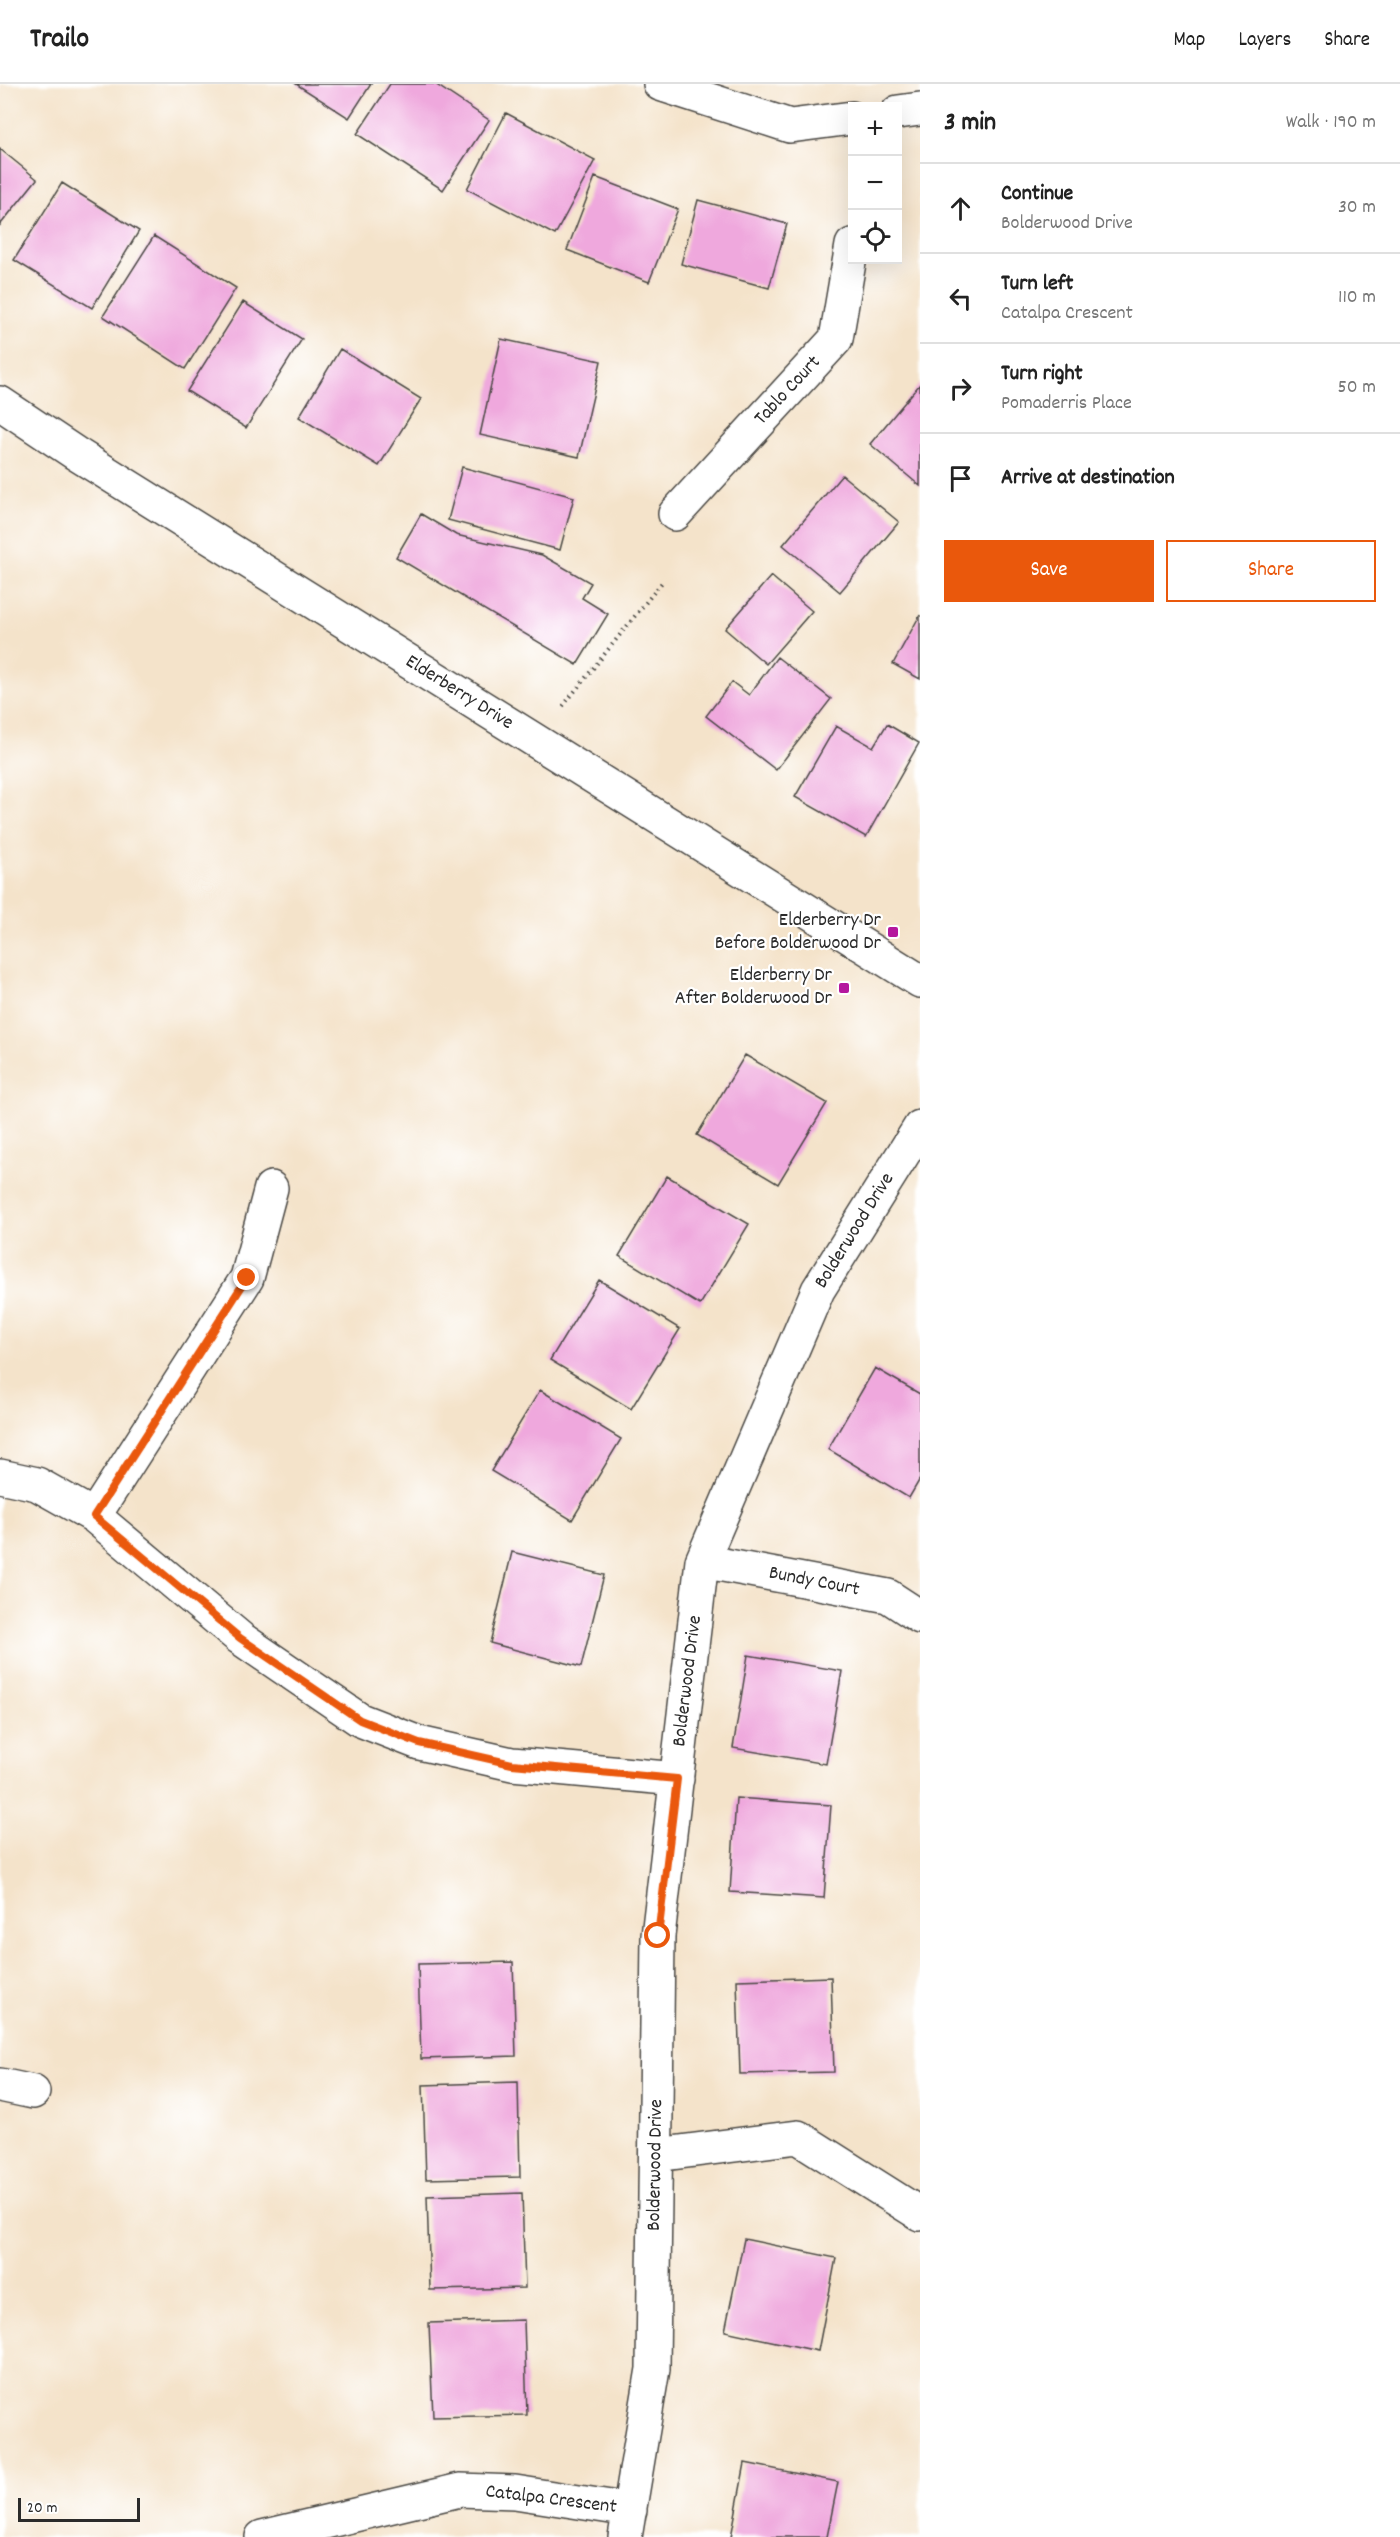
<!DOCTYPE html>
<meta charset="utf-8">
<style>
:root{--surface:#fff;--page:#f6f6f6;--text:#222;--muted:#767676;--line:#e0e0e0;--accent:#ea580c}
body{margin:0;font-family:Dekko,sans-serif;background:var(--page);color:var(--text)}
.controls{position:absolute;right:18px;top:18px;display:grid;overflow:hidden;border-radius:0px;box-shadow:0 6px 24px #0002}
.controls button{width:54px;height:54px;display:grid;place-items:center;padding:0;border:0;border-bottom:2px solid var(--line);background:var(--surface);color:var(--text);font:30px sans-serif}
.scale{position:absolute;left:18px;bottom:15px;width:122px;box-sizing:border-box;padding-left:6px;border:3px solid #2b2b2b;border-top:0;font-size:16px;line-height:21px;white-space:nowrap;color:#2b2b2b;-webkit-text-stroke:4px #fff;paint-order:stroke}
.stop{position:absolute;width:18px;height:18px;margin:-14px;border:4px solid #ea580c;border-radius:50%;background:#fff}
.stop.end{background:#ea580c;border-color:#fff;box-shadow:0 2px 6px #0008}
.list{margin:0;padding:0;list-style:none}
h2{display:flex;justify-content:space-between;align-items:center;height:78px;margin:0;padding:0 24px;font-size:26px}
h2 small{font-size:20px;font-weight:400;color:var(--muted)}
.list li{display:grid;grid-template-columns:39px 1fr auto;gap:18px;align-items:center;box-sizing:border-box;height:90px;padding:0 24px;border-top:2px solid var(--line)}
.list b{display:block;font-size:22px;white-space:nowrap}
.list p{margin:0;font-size:20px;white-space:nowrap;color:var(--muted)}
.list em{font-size:20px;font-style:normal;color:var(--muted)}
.actions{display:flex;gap:12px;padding:18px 24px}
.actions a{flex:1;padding:14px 0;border:2px solid var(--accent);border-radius:0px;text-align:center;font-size:21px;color:var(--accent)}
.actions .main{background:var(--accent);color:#fff}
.icon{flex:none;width:33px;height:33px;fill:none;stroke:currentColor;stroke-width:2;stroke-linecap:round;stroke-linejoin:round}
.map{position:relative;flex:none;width:920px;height:2453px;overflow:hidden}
header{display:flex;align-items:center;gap:36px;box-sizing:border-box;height:84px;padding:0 30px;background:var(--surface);border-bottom:2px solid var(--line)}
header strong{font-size:28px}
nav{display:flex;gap:33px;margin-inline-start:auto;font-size:21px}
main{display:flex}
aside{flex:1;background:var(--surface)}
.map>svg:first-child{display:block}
.building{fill:#efa8dd}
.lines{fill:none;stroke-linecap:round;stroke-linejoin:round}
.minor-casing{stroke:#494743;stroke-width:36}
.tertiary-casing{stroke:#494743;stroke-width:36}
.path{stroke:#494743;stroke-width:4;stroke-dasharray:1.5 4.5;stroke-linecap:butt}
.minor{stroke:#fff;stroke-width:33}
.tertiary{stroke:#fff;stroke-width:33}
.route{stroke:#ea580c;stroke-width:8}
.poi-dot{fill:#b5179e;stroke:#fff;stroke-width:2}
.labels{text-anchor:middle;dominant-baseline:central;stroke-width:4.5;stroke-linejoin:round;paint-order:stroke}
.street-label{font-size:20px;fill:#2b2b2b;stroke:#fff}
.poi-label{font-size:20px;fill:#2b2b2b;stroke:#fff;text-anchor:end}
</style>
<header>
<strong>Trailo</strong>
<nav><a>Map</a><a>Layers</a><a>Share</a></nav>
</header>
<main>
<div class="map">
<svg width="920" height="2453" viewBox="0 0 920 2453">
<rect width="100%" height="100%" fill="#fff"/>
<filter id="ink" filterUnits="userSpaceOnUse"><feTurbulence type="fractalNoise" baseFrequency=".0167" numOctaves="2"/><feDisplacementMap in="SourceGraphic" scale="12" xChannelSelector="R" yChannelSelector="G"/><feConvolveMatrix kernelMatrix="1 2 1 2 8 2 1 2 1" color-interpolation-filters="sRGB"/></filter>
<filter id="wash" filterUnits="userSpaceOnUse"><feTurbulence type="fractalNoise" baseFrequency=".008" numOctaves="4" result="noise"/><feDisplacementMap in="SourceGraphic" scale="24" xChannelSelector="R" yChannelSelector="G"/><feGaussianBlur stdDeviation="1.35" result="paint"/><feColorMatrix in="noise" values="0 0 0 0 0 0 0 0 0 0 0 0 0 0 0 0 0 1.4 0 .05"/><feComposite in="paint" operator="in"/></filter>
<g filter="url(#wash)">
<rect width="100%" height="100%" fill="#f4e3ca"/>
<g id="blocks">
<path class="building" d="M 296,0 L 371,0 L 349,34 Z
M 390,0 L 435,0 L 489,36 L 443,106 L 357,50 Z
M 506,29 L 595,76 L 555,151 L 467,105 Z
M 0,65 L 37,95 L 0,141 Z
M 595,93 L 678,125 L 649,198 L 567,166 Z
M 62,99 L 139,147 L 92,224 L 14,176 Z
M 698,116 L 787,140 L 769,204 L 681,180 Z
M 154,152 L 236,204 L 185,285 L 103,232 Z
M 243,218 L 302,255 L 246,344 L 187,307 Z
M 501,255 L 601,277 L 579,373 L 480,351 Z
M 340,265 L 421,315 L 379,382 L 299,333 Z
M 920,300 L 920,402 L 870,360 Z
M 462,383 L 574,413 L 560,466 L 448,436 Z
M 842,391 L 899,438 L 840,508 L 783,461 Z
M 421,430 L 456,451 L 542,471 L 591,499 L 582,514 L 608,530 L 577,581 L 396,473 Z
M 771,492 L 812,527 L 766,580 L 725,545 Z
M 920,531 L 920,595 L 893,580 Z
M 777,573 L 831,615 L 776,686 L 706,632 L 732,598 L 749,611 Z
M 887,640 L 919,659 L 866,753 L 795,713 L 836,642 L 873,663 Z
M 745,971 L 827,1019 L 778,1100 L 697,1051 Z
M 667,1092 L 749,1140 L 700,1221 L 619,1172 Z
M 599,1196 L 680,1245 L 631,1325 L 550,1276 Z
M 875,1284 L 920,1310 L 920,1395 L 909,1414 L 828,1365 Z
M 540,1306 L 621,1355 L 572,1436 L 491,1387 Z
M 512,1468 L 604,1491 L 581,1583 L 490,1559 Z
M 748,1571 L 842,1587 L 826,1680 L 733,1664 Z
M 736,1714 L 831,1721 L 824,1814 L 730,1808 Z
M 513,1878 L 516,1972 L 421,1975 L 418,1880 Z
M 831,1893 L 834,1988 L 740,1990 L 737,1896 Z
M 518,1998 L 520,2093 L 426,2095 L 423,2001 Z
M 522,2109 L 525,2204 L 430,2206 L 427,2112 Z
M 744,2155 L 836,2174 L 818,2267 L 725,2247 Z
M 524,2236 L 527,2331 L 433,2333 L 429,2239 Z
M 745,2379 L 838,2398 L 827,2453 L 731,2453 Z"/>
</g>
</g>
<g filter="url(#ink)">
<use href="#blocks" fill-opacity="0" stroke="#494743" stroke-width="1.5"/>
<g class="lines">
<g class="minor-casing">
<path id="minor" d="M 660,0 L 790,42 L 852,34
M 898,28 L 920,25
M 675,430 L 836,255 L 852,161
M 0,1392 L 37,1400 L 94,1432 L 240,1554 L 360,1636 L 419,1659 L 512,1680 L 677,1695
M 94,1432 L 247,1194 L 271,1104
M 702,1477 L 888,1512 L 920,1533
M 0,2001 L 33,2008
M 656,2071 L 798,2053 L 920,2130
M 262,2453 L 460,2406 L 515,2408 L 630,2426
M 625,2453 L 653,2285 L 658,1852 L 702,1477 L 818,1206 L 920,1043"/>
</g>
<g class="tertiary-casing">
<path id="tertiary" d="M 0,319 L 75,369 L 920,897"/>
</g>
<path class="path" d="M 563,622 L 663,497"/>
<use href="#minor" class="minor"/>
<use href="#tertiary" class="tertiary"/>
</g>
</g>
<g class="lines" filter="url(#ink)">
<path class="route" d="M 247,1194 L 94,1432 L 240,1554 L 360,1636 L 419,1659 L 512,1680 L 677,1695 L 658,1852"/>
</g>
<g class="poi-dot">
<rect x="887" y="842" width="12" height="12" rx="3"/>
<rect x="838" y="898" width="12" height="12" rx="3"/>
</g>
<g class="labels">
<g class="street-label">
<text transform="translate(788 307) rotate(-47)">Tablo Court</text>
<text transform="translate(459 609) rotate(32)">Elderberry Drive</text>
<text transform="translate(855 1147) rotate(-58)">Bolderwood Drive</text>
<text transform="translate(814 1498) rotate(11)">Bundy Court</text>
<text transform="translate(688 1597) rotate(-83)">Bolderwood Drive</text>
<text transform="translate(656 2081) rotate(-89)">Bolderwood Drive</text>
<text transform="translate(551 2416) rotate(7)">Catalpa Crescent</text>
</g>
<g class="poi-label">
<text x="881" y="837">Elderberry Dr<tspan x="881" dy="23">Before Bolderwood Dr</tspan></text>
<text x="832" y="892">Elderberry Dr<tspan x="832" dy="23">After Bolderwood Dr</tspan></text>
</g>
</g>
</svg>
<div class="controls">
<button>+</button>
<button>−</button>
<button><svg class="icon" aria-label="locate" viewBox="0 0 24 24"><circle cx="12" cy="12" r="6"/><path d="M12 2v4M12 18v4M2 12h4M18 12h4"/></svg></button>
</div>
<div class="scale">20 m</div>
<div class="stop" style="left:658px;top:1852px"></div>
<div class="stop end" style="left:247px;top:1194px"></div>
</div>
<aside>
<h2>3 min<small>Walk · 190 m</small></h2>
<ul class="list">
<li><svg class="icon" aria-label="ahead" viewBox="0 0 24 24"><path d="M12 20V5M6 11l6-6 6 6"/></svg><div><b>Continue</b><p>Bolderwood Drive</p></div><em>30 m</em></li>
<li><svg class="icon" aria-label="left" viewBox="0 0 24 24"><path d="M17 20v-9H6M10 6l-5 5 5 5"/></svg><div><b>Turn left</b><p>Catalpa Crescent</p></div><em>110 m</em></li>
<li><svg class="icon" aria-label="right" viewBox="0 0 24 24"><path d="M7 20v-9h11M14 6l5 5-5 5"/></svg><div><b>Turn right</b><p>Pomaderris Place</p></div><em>50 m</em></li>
<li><svg class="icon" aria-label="arrive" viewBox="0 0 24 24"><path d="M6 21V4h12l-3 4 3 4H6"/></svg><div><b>Arrive at destination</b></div></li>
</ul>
<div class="actions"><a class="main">Save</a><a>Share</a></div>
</aside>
</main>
